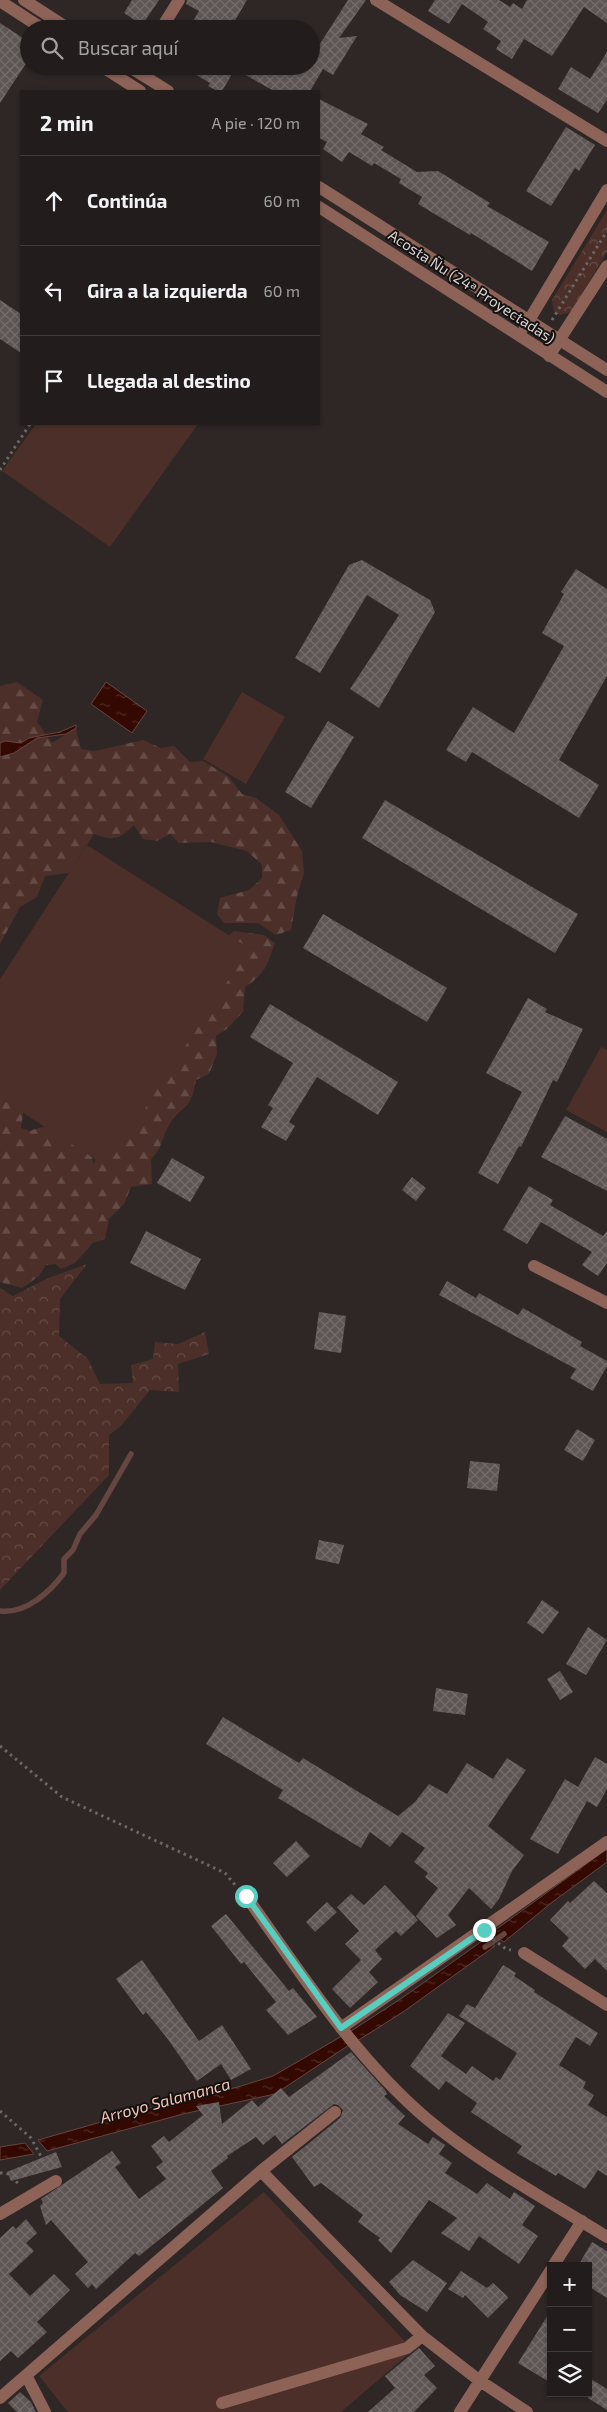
<!DOCTYPE html>
<html lang="es">
<meta charset="utf-8">
<style>
:root{--surface:#221d1c;--page:#2a2625;--text:#f1f3f6;--muted:#a2a2a3;--line:#3f3b3b}
body{margin:0;font-family:"Exo 2",sans-serif;background:var(--page);color:var(--text)}
.controls{position:absolute;right:15px;bottom:15px;display:grid;overflow:hidden;border-radius:0px;box-shadow:0 1px 4px #0004}
.controls button{width:45px;height:45px;display:grid;place-items:center;padding:0;border:0;border-bottom:1px solid var(--line);background:var(--surface);color:var(--text);font:25px sans-serif}
.stop{position:absolute;width:15px;height:15px;margin:-11px;border:4px solid #58cec0;border-radius:50%;background:#fff}
.stop.end{background:#58cec0;border-color:#fff;box-shadow:0 1px 5px #0008}
.list{margin:0;padding:0;list-style:none}
h2{display:flex;justify-content:space-between;align-items:center;height:65px;margin:0;padding:0 20px;font-size:21px}
h2 small{font-size:16px;font-weight:400;color:var(--muted)}
.list li{display:grid;grid-template-columns:32px 1fr auto;gap:15px;align-items:center;box-sizing:border-box;height:90px;padding:0 20px;border-top:1px solid var(--line)}
.list b{display:block;font-size:19px;white-space:nowrap}
.list em{font-size:16px;font-style:normal;color:var(--muted)}
.icon{flex:none;width:28px;height:28px;fill:none;stroke:currentColor;stroke-width:2;stroke-linecap:round;stroke-linejoin:round}
.map{position:relative;flex:none;width:607px;height:2412px;overflow:hidden}
.search{position:absolute;background:var(--surface);box-shadow:0 1px 4px #0004;left:20px;top:20px;width:300px;height:55px;display:flex;align-items:center;gap:12px;box-sizing:border-box;padding:0 18px;border-radius:28px;color:var(--muted);font-size:19px}
.panel{position:absolute;background:var(--surface);box-shadow:0 1px 4px #0004;left:20px;top:90px;width:300px;height:335px;border-radius:0px}
.map>svg:first-child{display:block}
.forest{fill:url(#forest-firs)}
.park{fill:url(#park-crowns)}
.pitch{fill:#4c2f28}
.water{fill:url(#water-ripples);stroke:#664641}
.lines{fill:none;stroke-linecap:round;stroke-linejoin:round}
.stream{stroke:#664641;stroke-width:5.5}
.building{fill:url(#building-cross-hatch)}
.path{stroke:#6c6664;stroke-width:3;stroke-dasharray:2.5 4;stroke-linecap:butt}
.minor{stroke:#8d6257;stroke-width:12}
.route{stroke:#58cec0;stroke-width:6}
.labels{text-anchor:middle;dominant-baseline:central;stroke-width:4;stroke-linejoin:round;paint-order:stroke}
.street-label{font-size:15px;fill:#d9d4d3;stroke:#141110}
.water-label{font-size:16px;font-style:italic;fill:#f7c5b8;stroke:#141110}
</style>
<div class="map">
<svg width="607" height="2412" viewBox="0 0 607 2412">
<defs>
<pattern id="forest-firs" width="22" height="20" patternUnits="userSpaceOnUse" patternTransform="scale(1.25)"><rect width="22" height="20" fill="#4c2f28"/><path d="M5 1l3.5 6h-7zM16 11l3.5 6h-7z" fill="#654c46"/></pattern>
<pattern id="park-crowns" width="20" height="18" patternUnits="userSpaceOnUse" patternTransform="scale(1.25)"><rect width="20" height="18" fill="#4c2f28"/><path d="M2 6a3 3 0 1 1 6 0M12 15a3 3 0 1 1 6 0" fill="none" stroke="#654c46"/></pattern>
<pattern id="water-ripples" width="26" height="14" patternUnits="userSpaceOnUse" patternTransform="scale(1.25)"><rect width="26" height="14" fill="#340902"/><path d="M2 4q2-2 4 0t4 0M15 11q2-2 4 0t4 0" fill="none" stroke="#512c26"/></pattern>
<pattern id="building-cross-hatch" width="8" height="8" patternUnits="userSpaceOnUse" patternTransform="scale(1.25)"><rect width="8" height="8" fill="#5d5654"/><path d="M0 0l8 8M0 8l8-8" fill="none" stroke="#746d6c"/></pattern>
</defs>
<rect width="100%" height="100%" fill="#2e2725"/>
<path class="forest" d="M 17,682 L 43,700 L 37,722 L 52,743 L 76,728 L 81,749 L 95,751 L 143,740 L 161,748 L 174,746 L 190,762 L 203,761 L 228,776 L 242,794 L 256,798 L 279,815 L 302,851 L 304,873 L 297,896 L 291,930 L 276,935 L 258,923 L 224,923 L 217,914 L 220,898 L 249,890 L 262,878 L 262,865 L 247,851 L 211,842 L 179,843 L 170,834 L 157,841 L 143,839 L 134,825 C 119,840 113,841 94,834 L 69,873 L 45,876 L 37,897 L 20,907 L 0,944 L 0,686 Z
M 234,931 L 264,935 L 275,943 C 267,965 265,974 245,987 L 243,1012 L 228,1028 L 216,1036 L 217,1054 L 209,1074 L 196,1080 C 191,1112 183,1103 169,1125 C 162,1137 162,1149 151,1159 L 152,1184 L 131,1187 L 124,1204 L 109,1219 L 105,1239 L 93,1243 L 75,1263 L 61,1269 L 55,1264 L 46,1265 L 39,1276 L 22,1288 L 0,1282 L 0,1096 L 6,1097 L 23,1113 L 21,1128 L 30,1131 C 55,1119 70,1136 90,1149 L 94,1165 L 103,1131 L 218,944 Z"/>
<path class="park" d="M 607,210 L 607,252 L 571,312 L 560,315 L 554,312 L 552,300 Z
M 87,1264 L 60,1299 L 59,1336 L 88,1359 L 100,1384 L 133,1383 L 131,1365 L 153,1359 L 155,1342 L 178,1344 L 205,1332 L 209,1354 L 178,1364 L 179,1392 L 150,1390 L 121,1426 L 109,1435 L 109,1475 L 0,1590 L 0,1288 L 13,1296 L 46,1279 Z"/>
<path class="pitch" d="M 36,424 L 198,424 L 110,547 L 2,471 Z
M 242,692 L 285,717 L 246,784 L 203,759 Z
M 87,845 L 249,948 L 107,1167 L 0,1098 L 0,979 Z
M 601,1047 L 607,1050 L 607,1132 L 566,1110 Z
M 264,2192 L 413,2350 L 341,2412 L 68,2412 L 39,2376 Z"/>
<path class="water" d="M 106,682 L 147,711 L 132,733 L 91,704 Z
M 76,725 L 76,728 L 66,734 L 37,738 L 14,753 L 0,757 L 0,743 L 5,741 L 21,743 L 29,738 L 60,732 Z
M 607,1849 L 607,1862 L 551,1903 L 504,1942 L 491,1933 Z
M 485,1939 L 495,1946 L 403,2012 L 357,2041 L 348,2033 L 402,1998 Z
M 342,2036 L 349,2045 L 275,2094 L 183,2114 L 47,2151 L 38,2140 L 175,2101 L 238,2087 L 273,2076 Z
M 25,2143 L 34,2154 L 0,2160 L 0,2147 Z"/>
<g class="lines">
<path class="stream" d="M 0,1611 C 26,1614 50,1592 64,1573 L 64,1559 L 73,1550 L 80,1534 L 96,1515 L 131,1454
M 485,1947 L 504,1934"/>
</g>
<path class="building" d="M 132,0 L 159,0 L 142,25 L 124,13 Z
M 187,0 L 247,0 L 230,29 L 188,29 L 199,11 L 186,4 Z
M 348,0 L 366,0 L 339,38 L 357,36 L 333,75 L 323,69 L 310,91 L 274,91 L 235,69 L 222,91 L 217,91 L 208,86 L 210,83 L 181,66 L 311,66 L 311,58 Z
M 435,0 L 499,0 L 510,7 L 513,3 L 522,9 L 527,0 L 607,0 L 607,23 L 584,7 L 552,56 L 524,39 L 512,59 L 496,49 L 501,41 L 483,29 L 488,22 L 462,4 L 449,24 L 428,11 Z
M 0,23 L 29,42 L 29,59 L 0,103 Z
M 607,52 L 607,100 L 598,113 L 558,89 L 571,67 L 590,79 Z
M 319,99 L 368,124 L 361,134 L 384,147 L 381,150 L 417,172 L 438,171 L 490,203 L 487,206 L 549,242 L 532,271 L 471,233 L 470,235 L 418,204 L 422,197 L 399,183 L 401,179 L 374,163 L 372,166 L 349,152 L 342,162 L 323,149 L 327,142 L 319,138 Z
M 566,127 L 595,145 L 579,171 L 575,168 L 551,206 L 526,191 Z
M 0,300 L 21,314 L 21,353 L 0,339 Z
M 362,560 L 430,600 L 435,612 L 379,708 L 350,689 L 399,615 L 367,595 L 320,673 L 295,658 L 349,565 Z
M 576,569 L 607,589 L 607,676 L 559,760 L 599,785 L 579,818 L 472,752 L 466,762 L 446,750 L 473,707 L 514,733 L 564,646 L 542,633 L 564,594 L 561,592 Z
M 328,721 L 354,737 L 311,808 L 285,792 Z
M 385,800 L 578,914 L 555,953 L 362,838 Z
M 323,914 L 447,988 L 427,1022 L 303,948 Z
M 528,998 L 547,1009 L 545,1012 L 583,1029 L 557,1082 L 553,1080 L 521,1147 L 519,1146 L 498,1184 L 478,1173 L 522,1092 L 486,1073 Z
M 270,1004 L 398,1082 L 378,1115 L 317,1077 L 289,1122 L 295,1126 L 286,1141 L 261,1127 L 273,1108 L 268,1105 L 293,1063 L 250,1037 Z
M 565,1116 L 607,1139 L 607,1191 L 541,1157 Z
M 172,1158 L 205,1177 L 190,1202 L 157,1183 Z
M 412,1177 L 426,1188 L 416,1201 L 402,1190 Z
M 529,1186 L 553,1200 L 550,1205 L 603,1236 L 607,1231 L 607,1263 L 598,1276 L 582,1265 L 592,1252 L 541,1222 L 527,1244 L 503,1230 Z
M 146,1231 L 201,1259 L 185,1290 L 130,1263 Z
M 447,1281 L 476,1298 L 479,1293 L 518,1315 L 523,1308 L 582,1342 L 580,1346 L 607,1361 L 607,1366 L 593,1391 L 570,1378 L 576,1369 L 439,1295 Z
M 319,1312 L 346,1316 L 341,1353 L 314,1349 Z
M 577,1429 L 595,1440 L 583,1461 L 564,1450 Z
M 470,1461 L 500,1464 L 497,1491 L 467,1488 Z
M 319,1540 L 344,1545 L 339,1564 L 315,1559 Z
M 542,1600 L 559,1612 L 543,1634 L 527,1623 Z
M 588,1627 L 607,1640 L 586,1675 L 566,1664 Z
M 560,1671 L 573,1692 L 560,1700 L 547,1679 Z
M 436,1688 L 468,1694 L 465,1715 L 433,1711 Z
M 223,1717 L 299,1763 L 303,1758 L 398,1816 L 415,1802 L 429,1784 L 447,1794 L 467,1763 L 493,1779 L 507,1758 L 526,1770 L 488,1826 L 524,1855 L 512,1871 L 499,1899 L 491,1909 L 469,1888 L 448,1915 L 456,1925 L 437,1938 L 416,1916 L 438,1888 L 425,1877 L 428,1873 L 414,1862 L 425,1848 L 402,1832 L 390,1847 L 370,1832 L 361,1848 L 278,1798 L 283,1790 L 206,1744 Z
M 595,1757 L 607,1764 L 607,1789 L 597,1807 L 587,1801 L 558,1854 L 530,1839 L 565,1779 L 578,1787 Z
M 296,1841 L 310,1856 L 287,1877 L 273,1863 Z
M 594,1881 L 607,1893 L 607,1971 L 595,1959 L 585,1969 L 562,1946 L 569,1938 L 550,1920 L 568,1901 L 570,1903 Z
M 385,1885 L 418,1920 L 401,1936 L 396,1931 L 375,1950 L 382,1959 L 369,1972 L 378,1982 L 350,2008 L 332,1989 L 361,1960 L 345,1944 L 359,1931 L 337,1907 L 351,1894 L 364,1905 Z
M 327,1902 L 337,1912 L 315,1932 L 306,1922 Z
M 226,1914 L 289,1991 L 293,1988 L 317,2017 L 288,2035 L 266,2010 L 276,2002 L 244,1962 L 241,1964 L 211,1926 Z
M 142,1960 L 199,2041 L 222,2025 L 251,2069 L 231,2080 L 221,2064 L 197,2081 L 167,2038 L 146,2012 L 143,2015 L 116,1979 Z
M 503,1965 L 516,1973 L 514,1976 L 535,1990 L 534,1992 L 598,2033 L 590,2046 L 576,2037 L 559,2065 L 586,2082 L 583,2088 L 594,2095 L 588,2105 L 607,2117 L 607,2176 L 598,2170 L 585,2189 L 558,2173 L 556,2176 L 517,2153 L 522,2146 L 471,2112 L 477,2103 L 446,2081 L 439,2090 L 410,2066 L 448,2013 L 465,2023 L 441,2056 L 466,2074 L 472,2066 L 493,2081 L 496,2077 L 500,2080 L 517,2053 L 459,2016 L 467,2004 L 475,2008 Z
M 351,2052 L 385,2090 L 387,2094 L 384,2096 L 405,2116 L 398,2124 L 428,2144 L 433,2137 L 445,2145 L 439,2154 L 452,2163 L 445,2173 L 477,2194 L 487,2183 L 510,2199 L 514,2192 L 535,2206 L 522,2225 L 538,2236 L 519,2264 L 479,2236 L 469,2251 L 441,2233 L 457,2218 L 429,2200 L 391,2253 L 378,2240 L 380,2238 L 358,2222 L 363,2215 L 321,2183 L 314,2187 L 292,2157 L 340,2118 L 343,2110 L 338,2105 L 334,2104 L 282,2144 L 275,2135 L 263,2145 L 256,2137 L 227,2156 L 228,2158 L 211,2171 L 223,2188 L 139,2256 L 135,2253 L 96,2289 L 92,2284 L 88,2288 L 75,2274 L 88,2262 L 51,2220 L 46,2225 L 40,2206 L 43,2203 L 41,2199 L 112,2151 L 121,2163 L 115,2167 L 139,2199 L 166,2179 L 156,2167 L 163,2162 L 151,2146 L 164,2136 L 169,2142 L 203,2115 L 196,2106 L 219,2102 L 222,2124 L 252,2100 L 258,2107 L 281,2088 L 289,2097 Z
M 56,2152 L 62,2167 L 11,2181 L 7,2172 Z
M 26,2219 L 37,2233 L 26,2243 L 34,2251 L 9,2274 L 30,2296 L 54,2274 L 70,2290 L 37,2322 L 47,2332 L 18,2358 L 11,2351 L 0,2361 L 0,2238 L 13,2226 L 16,2229 Z
M 592,2242 L 607,2251 L 607,2298 L 588,2286 L 588,2266 L 578,2266 Z
M 413,2260 L 447,2283 L 427,2312 L 400,2295 L 389,2282 Z
M 461,2271 L 487,2288 L 493,2283 L 507,2296 L 508,2298 L 488,2318 L 465,2295 L 463,2298 L 448,2289 Z
M 551,2310 L 551,2383 L 518,2363 Z
M 419,2348 L 435,2366 L 424,2375 L 437,2388 L 414,2412 L 368,2412 L 395,2388 L 385,2376 Z
M 588,2377 L 607,2389 L 607,2410 L 588,2398 Z
M 20,2392 L 31,2402 L 36,2412 L 17,2412 L 8,2403 Z"/>
<g class="lines">
<path class="path" d="M 552,320 L 607,231
M 0,470 L 30,424
M 0,1746 L 62,1797 L 225,1873 L 236,1886
M 493,1939 L 506,1949 L 511,1950
M 0,2111 L 31,2138 L 48,2169
M 0,2173 C 12,2173 15,2177 19,2187"/>
<path class="minor" d="M 24,0 L 69,29
M 376,0 L 607,141
M 0,1 L 43,29
M 161,29 L 179,0
M 101,66 L 140,91
M 128,66 L 168,91
M 319,187 L 607,370
M 319,207 L 607,392
M 525,327 L 607,190
M 549,356 L 607,266
M 534,1266 L 607,1303
M 246,1896 C 301,1973 354,2057 427,2119 C 482,2165 546,2199 607,2237
M 524,1953 L 607,2005
M 341,2028 L 607,1842
M 261,2171 L 422,2336 L 480,2381 L 527,2412
M 0,2214 L 56,2181
M 553,2266 L 582,2221
M 26,2375 L 45,2412
M 0,2398 L 261,2171 L 335,2112
M 222,2403 L 407,2348 L 422,2336
M 460,2412 L 551,2270"/>
</g>
<g class="lines">
<path class="route" d="M 246,1896 L 341,2028 L 484,1930"/>
</g>
<g class="labels">
<g class="street-label">
<text transform="translate(472 286) rotate(33)">Acosta Ñu (24ª Proyectadas)</text>
</g>
<g class="water-label">
<text transform="translate(165 2100) rotate(-15)">Arroyo Salamanca</text>
</g>
</g>
</svg>
<div class="controls">
<button>+</button>
<button>−</button>
<button><svg class="icon" aria-label="layers" viewBox="0 0 24 24"><path d="M12 4l9 5-9 5-9-5zM3 14l9 5 9-5"/></svg></button>
</div>
<div class="stop" style="left:246px;top:1896px"></div>
<div class="stop end" style="left:484px;top:1930px"></div>
<div class="search"><svg class="icon" aria-label="search" viewBox="0 0 24 24"><circle cx="10" cy="10" r="6"/><path d="M15 15l6 6"/></svg>Buscar aquí</div>
<section class="panel">
<h2>2 min<small>A pie · 120 m</small></h2>
<ul class="list">
<li><svg class="icon" aria-label="ahead" viewBox="0 0 24 24"><path d="M12 20V5M6 11l6-6 6 6"/></svg><div><b>Continúa</b></div><em>60 m</em></li>
<li><svg class="icon" aria-label="left" viewBox="0 0 24 24"><path d="M17 20v-9H6M10 6l-5 5 5 5"/></svg><div><b>Gira a la izquierda</b></div><em>60 m</em></li>
<li><svg class="icon" aria-label="arrive" viewBox="0 0 24 24"><path d="M6 21V4h12l-3 4 3 4H6"/></svg><div><b>Llegada al destino</b></div></li>
</ul>
</section>
</div>
